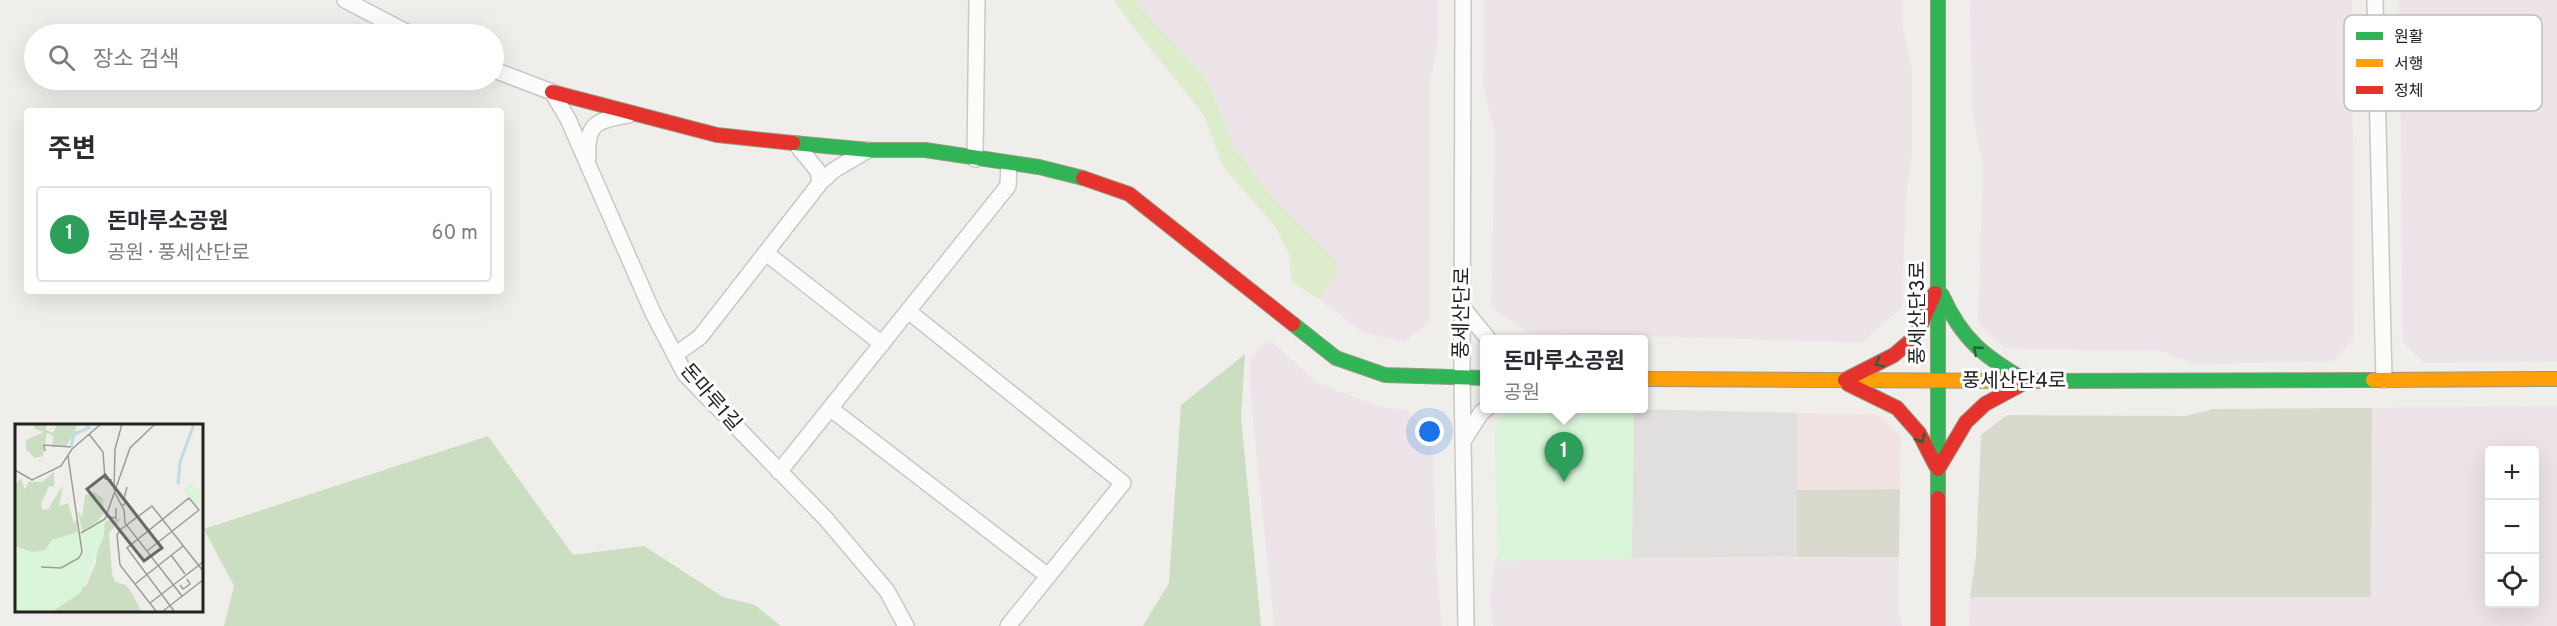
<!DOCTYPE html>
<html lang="ko">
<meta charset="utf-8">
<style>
:root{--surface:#fff;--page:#f2f2f3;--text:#2b2b33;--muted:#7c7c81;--line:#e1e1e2;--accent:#6a6968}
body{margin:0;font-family:Overpass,"Noto Sans KR",sans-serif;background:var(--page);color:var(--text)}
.controls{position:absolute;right:18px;bottom:18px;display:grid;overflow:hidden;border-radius:6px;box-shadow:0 6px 24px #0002}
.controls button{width:54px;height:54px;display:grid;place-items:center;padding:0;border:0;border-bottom:2px solid var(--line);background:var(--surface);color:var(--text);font:30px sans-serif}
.you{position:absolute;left:1430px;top:432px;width:21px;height:21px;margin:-15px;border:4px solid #fff;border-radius:50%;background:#1a73e8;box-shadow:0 0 0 9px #1a73e833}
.badge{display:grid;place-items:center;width:39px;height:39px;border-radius:50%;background:var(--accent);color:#fff;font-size:20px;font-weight:700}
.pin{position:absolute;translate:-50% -50px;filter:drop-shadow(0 2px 3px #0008)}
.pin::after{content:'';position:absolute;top:32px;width:21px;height:18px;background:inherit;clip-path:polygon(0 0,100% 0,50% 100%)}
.popup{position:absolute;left:1480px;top:335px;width:168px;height:78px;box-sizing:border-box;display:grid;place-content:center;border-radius:6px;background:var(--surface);filter:drop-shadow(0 2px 4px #0005);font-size:20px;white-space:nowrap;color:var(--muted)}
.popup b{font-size:22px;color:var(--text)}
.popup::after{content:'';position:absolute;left:50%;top:100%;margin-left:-12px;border:12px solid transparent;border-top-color:var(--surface)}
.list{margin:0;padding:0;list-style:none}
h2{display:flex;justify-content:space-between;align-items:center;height:78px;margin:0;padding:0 24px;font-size:26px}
h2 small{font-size:20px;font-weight:400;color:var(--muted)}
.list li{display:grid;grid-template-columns:39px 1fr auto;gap:18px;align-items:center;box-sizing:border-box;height:96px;margin:0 12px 12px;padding:0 12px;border:2px solid var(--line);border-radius:6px}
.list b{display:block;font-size:22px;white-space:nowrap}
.list p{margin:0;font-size:20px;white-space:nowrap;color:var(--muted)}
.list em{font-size:20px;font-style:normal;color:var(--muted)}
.icon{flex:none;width:33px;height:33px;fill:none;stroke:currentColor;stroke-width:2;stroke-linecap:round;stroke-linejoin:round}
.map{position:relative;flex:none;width:2557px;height:626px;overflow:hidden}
.search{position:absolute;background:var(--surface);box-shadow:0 6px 24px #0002;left:24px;top:24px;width:480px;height:66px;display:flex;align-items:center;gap:15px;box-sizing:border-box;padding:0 21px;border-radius:33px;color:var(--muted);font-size:22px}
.panel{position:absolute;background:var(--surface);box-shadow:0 6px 24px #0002;left:24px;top:108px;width:480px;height:186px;border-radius:6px}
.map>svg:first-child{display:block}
.commercial{fill:#f1e3e1}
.industrial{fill:#ede4e9;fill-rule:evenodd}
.construction{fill:#d9d9cd}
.grass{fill:#ddeccb}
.forest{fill:#cbdec1}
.park{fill:#daf5da}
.parking{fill:#e0dfde}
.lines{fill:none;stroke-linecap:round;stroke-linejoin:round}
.street-casing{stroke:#c9c8c7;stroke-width:18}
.fast-casing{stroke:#999a82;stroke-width:16}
.slow-casing{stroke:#999a82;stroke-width:16}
.jam-casing{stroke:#999a82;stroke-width:16}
.street{stroke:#fdfcfc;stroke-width:15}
.fast{stroke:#30b455;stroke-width:14}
.slow{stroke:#ff9f0a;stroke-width:14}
.jam{stroke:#e5322d;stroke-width:14}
.oneway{stroke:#286439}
.labels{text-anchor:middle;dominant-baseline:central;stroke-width:6;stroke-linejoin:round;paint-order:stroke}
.street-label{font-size:20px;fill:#222;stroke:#fff}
.inset-river{fill:none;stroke:#bfdbe3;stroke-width:3}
.inset-road{fill:none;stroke:#9e9c9b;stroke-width:1.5}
.view{fill:#6a6968;fill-opacity:0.15;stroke:#6a6968;stroke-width:3}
.inset-edge{fill:none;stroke:#222;stroke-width:3}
.key{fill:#fff;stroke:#bdbdbd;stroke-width:1.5}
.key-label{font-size:16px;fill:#222}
</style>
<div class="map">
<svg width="2557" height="626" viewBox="0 0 2557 626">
<rect width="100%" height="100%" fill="#f0eeeb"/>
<path class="commercial" d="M 1797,413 L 1879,415 L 1901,437 L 1900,489 L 1797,490 Z"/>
<path class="industrial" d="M 1135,0 L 1438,0 L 1438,39 L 1430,82 L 1430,322 L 1403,342 L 1361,331 L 1319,299 L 1335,276 L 1336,262 L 1277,203 L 1232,145 L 1224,118 L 1203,74 L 1154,24 Z
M 1484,0 L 1903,0 L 1903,27 L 1912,70 L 1912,151 L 1906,197 L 1902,307 L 1862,342 L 1527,333 L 1491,307 L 1495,135 L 1483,87 Z
M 1970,0 L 2352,0 L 2354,337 L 2335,361 L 2195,364 L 2160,351 L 2004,348 L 1978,322 L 1983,166 L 1972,111 Z
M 2399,0 L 2557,0 L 2557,361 L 2425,363 L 2403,343 Z
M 1269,339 L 1316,382 L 1374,405 L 1406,410 L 1432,434 L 1437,576 L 1442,626 L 1274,626 L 1251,402 L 1250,359 Z
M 2557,406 L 2557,626 L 1969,626 L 1970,597 L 2371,597 L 2372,408 ZM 2490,450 L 2534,450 L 2534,604 L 2490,604 Z
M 1899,557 L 1898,609 L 1902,626 L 1493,626 L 1490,601 L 1495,561 L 1632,558 Z"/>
<path class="construction" d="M 2372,408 L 2371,597 L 1970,597 L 1976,557 L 1981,435 L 2007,415 L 2185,416 L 2213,409 Z
M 1900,489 L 1899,557 L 1797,557 L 1797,490 Z"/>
<path class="grass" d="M 1114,0 L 1135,0 L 1154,24 L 1203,74 L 1224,118 L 1232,145 L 1277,203 L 1336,262 L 1335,276 L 1319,299 L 1292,282 L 1289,255 L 1277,229 L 1222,165 L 1204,115 L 1130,23 Z"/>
<path class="forest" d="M 1245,354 L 1241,417 L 1261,626 L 1143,626 L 1169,583 L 1181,405 Z
M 488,436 L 573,555 L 644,546 L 723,597 L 755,605 L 781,626 L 224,626 L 234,586 L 204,529 Z"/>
<path class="park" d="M 1513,409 L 1634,409 L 1632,558 L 1495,561 L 1498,553 L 1494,435 L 1498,421 Z"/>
<path class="parking" d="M 1634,409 L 1797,413 L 1797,557 L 1632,558 Z"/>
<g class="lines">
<g class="street-casing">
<path id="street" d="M 345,0 L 410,34
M 1463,0 L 1462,377 L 1466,626
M 2375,0 L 2384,380
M 494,70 L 552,92 L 568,119 L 653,313 L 685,374 L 826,519 L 887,591 L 906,626
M 796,144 L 818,171 L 820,183
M 588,157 C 586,123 597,120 628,115
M 975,159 L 977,0
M 766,253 L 882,344
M 1463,308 L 1489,340
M 908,311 L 1123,483 L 1008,626
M 675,355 L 700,337 L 820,183 L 834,170 L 868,150
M 831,409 L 1048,576
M 1463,441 L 1481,413 L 1487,408
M 779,472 L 1008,186 L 1009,164"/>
</g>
<g class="fast-casing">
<path id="fast" d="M 1938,0 L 1938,498
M 793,143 L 869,150 L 925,150 L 1039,167 L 1083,178
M 1942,295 C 1962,340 1985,357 2026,381
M 1293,324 L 1336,358 L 1385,375 L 1484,378
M 2050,381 L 2373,380"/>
</g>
<g class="slow-casing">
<path id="slow" d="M 1644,379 L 2050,381
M 2373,380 L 2557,379"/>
</g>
<g class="jam-casing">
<path id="jam" d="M 552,92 L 717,135 L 793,143
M 1083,178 L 1129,194 L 1293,324
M 1845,380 L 1894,355 L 1916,336 L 1935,293
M 1848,384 L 1897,408 L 1919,433 L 1936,466
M 1938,469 L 1966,422 L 1985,404 L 2024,383
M 1938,498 L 1938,626"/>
</g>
<use href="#street" class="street"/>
<use href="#fast" class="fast"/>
<use href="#slow" class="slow"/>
<use href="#jam" class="jam"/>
</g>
<defs><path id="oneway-chevron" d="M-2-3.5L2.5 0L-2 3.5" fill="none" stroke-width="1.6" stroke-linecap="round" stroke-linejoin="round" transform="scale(1.5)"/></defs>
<g class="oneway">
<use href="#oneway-chevron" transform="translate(1977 350) rotate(-139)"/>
<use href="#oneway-chevron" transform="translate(1879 363) rotate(153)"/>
<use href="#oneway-chevron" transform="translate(1921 439) rotate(59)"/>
</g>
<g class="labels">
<g class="street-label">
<text transform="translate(1463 313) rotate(-89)">풍세산단로</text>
<text transform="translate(1919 313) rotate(-90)">풍세산단3로</text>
<text x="2014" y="382">풍세산단4로</text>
<text transform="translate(710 398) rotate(49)">돈마루1길</text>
</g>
</g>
<g transform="translate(15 424)">
<rect width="188" height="188" fill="#f0eeeb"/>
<path d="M 18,0 L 31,0 L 31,6 L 38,9 L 42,0 L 61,0 L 61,6 L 51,22 L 37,23 L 38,12 L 32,9 L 28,32 L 20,34 L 11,25 L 11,16 L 29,8 L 20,5 ZM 39,48 L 39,63 L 34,62 L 26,80 L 28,86 L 33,85 L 48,61 L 44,82 L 53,79 L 59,99 L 62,95 L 65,163 L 71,162 L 81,139 L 83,107 L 91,97 L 107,94 L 94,109 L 97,150 L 100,158 L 111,161 L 117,169 L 126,187 L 0,187 L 0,61 L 6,54 L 10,66 L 13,58 L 27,58 ZM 79,68 L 88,74 L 89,90 L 76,104 L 67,107 L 63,87 L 67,93 L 70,71 Z" fill="#cbdec1"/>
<path d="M 174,59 L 187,67 L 187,75 L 181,81 L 168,65 ZM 90,92 L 89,112 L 66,168 L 39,187 L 0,187 L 0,122 L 17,128 L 30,126 L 37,116 L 69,106 Z" fill="#daf5da"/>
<path class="inset-river" d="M 56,23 L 59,10 L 74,4 L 72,0M 163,60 L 165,38 L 179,0"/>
<path class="inset-road" d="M 74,10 L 88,28 L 90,55 L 97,56M 30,27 L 29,21 L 56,23M 0,46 L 17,56 L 46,42 L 57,25 L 86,0M 99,66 L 100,25 L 107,0M 100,69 L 109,86 L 110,99 L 167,172M 107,82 L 112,78 L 109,74 L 112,63M 92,93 L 101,94 L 101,84M 66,109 L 90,95 L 115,24 L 140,0M 132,127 L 184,86 L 174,74 L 112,124 L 159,187M 156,131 L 170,150M 26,143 L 46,144 L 64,134 L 67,128 L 53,32M 120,160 L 168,122M 165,161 L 168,165 L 175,160 L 172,155M 135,179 L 188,138M 141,187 L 105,141 L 102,111 L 105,106 L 137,82 L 188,147M 148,187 L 188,156"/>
<path class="view" d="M 90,51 L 147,124 L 129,137 L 72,65 Z"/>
<rect width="188" height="188" class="inset-edge"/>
</g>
<rect x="2344" y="15" width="198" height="96" rx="9" class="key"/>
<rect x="2356" y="32" width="27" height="8" fill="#30b455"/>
<rect x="2356" y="59" width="27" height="8" fill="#ff9f0a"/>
<rect x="2356" y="86" width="27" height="8" fill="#e5322d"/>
<g class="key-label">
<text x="2394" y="42">원활</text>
<text x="2394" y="69">서행</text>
<text x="2394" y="96">정체</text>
</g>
</svg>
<div class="controls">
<button>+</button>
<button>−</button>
<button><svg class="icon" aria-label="locate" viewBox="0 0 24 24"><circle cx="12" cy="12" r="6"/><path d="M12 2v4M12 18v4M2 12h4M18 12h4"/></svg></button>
</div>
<div class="you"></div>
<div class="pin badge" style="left:1564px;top:482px;background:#2e9e5b">1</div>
<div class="popup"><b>돈마루소공원</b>공원</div>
<div class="search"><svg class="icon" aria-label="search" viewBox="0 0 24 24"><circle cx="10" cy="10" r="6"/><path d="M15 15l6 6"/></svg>장소 검색</div>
<section class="panel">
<h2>주변<small></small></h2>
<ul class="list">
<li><span class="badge" style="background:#2e9e5b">1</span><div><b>돈마루소공원</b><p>공원 · 풍세산단로</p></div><em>60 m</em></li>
</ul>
</section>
</div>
